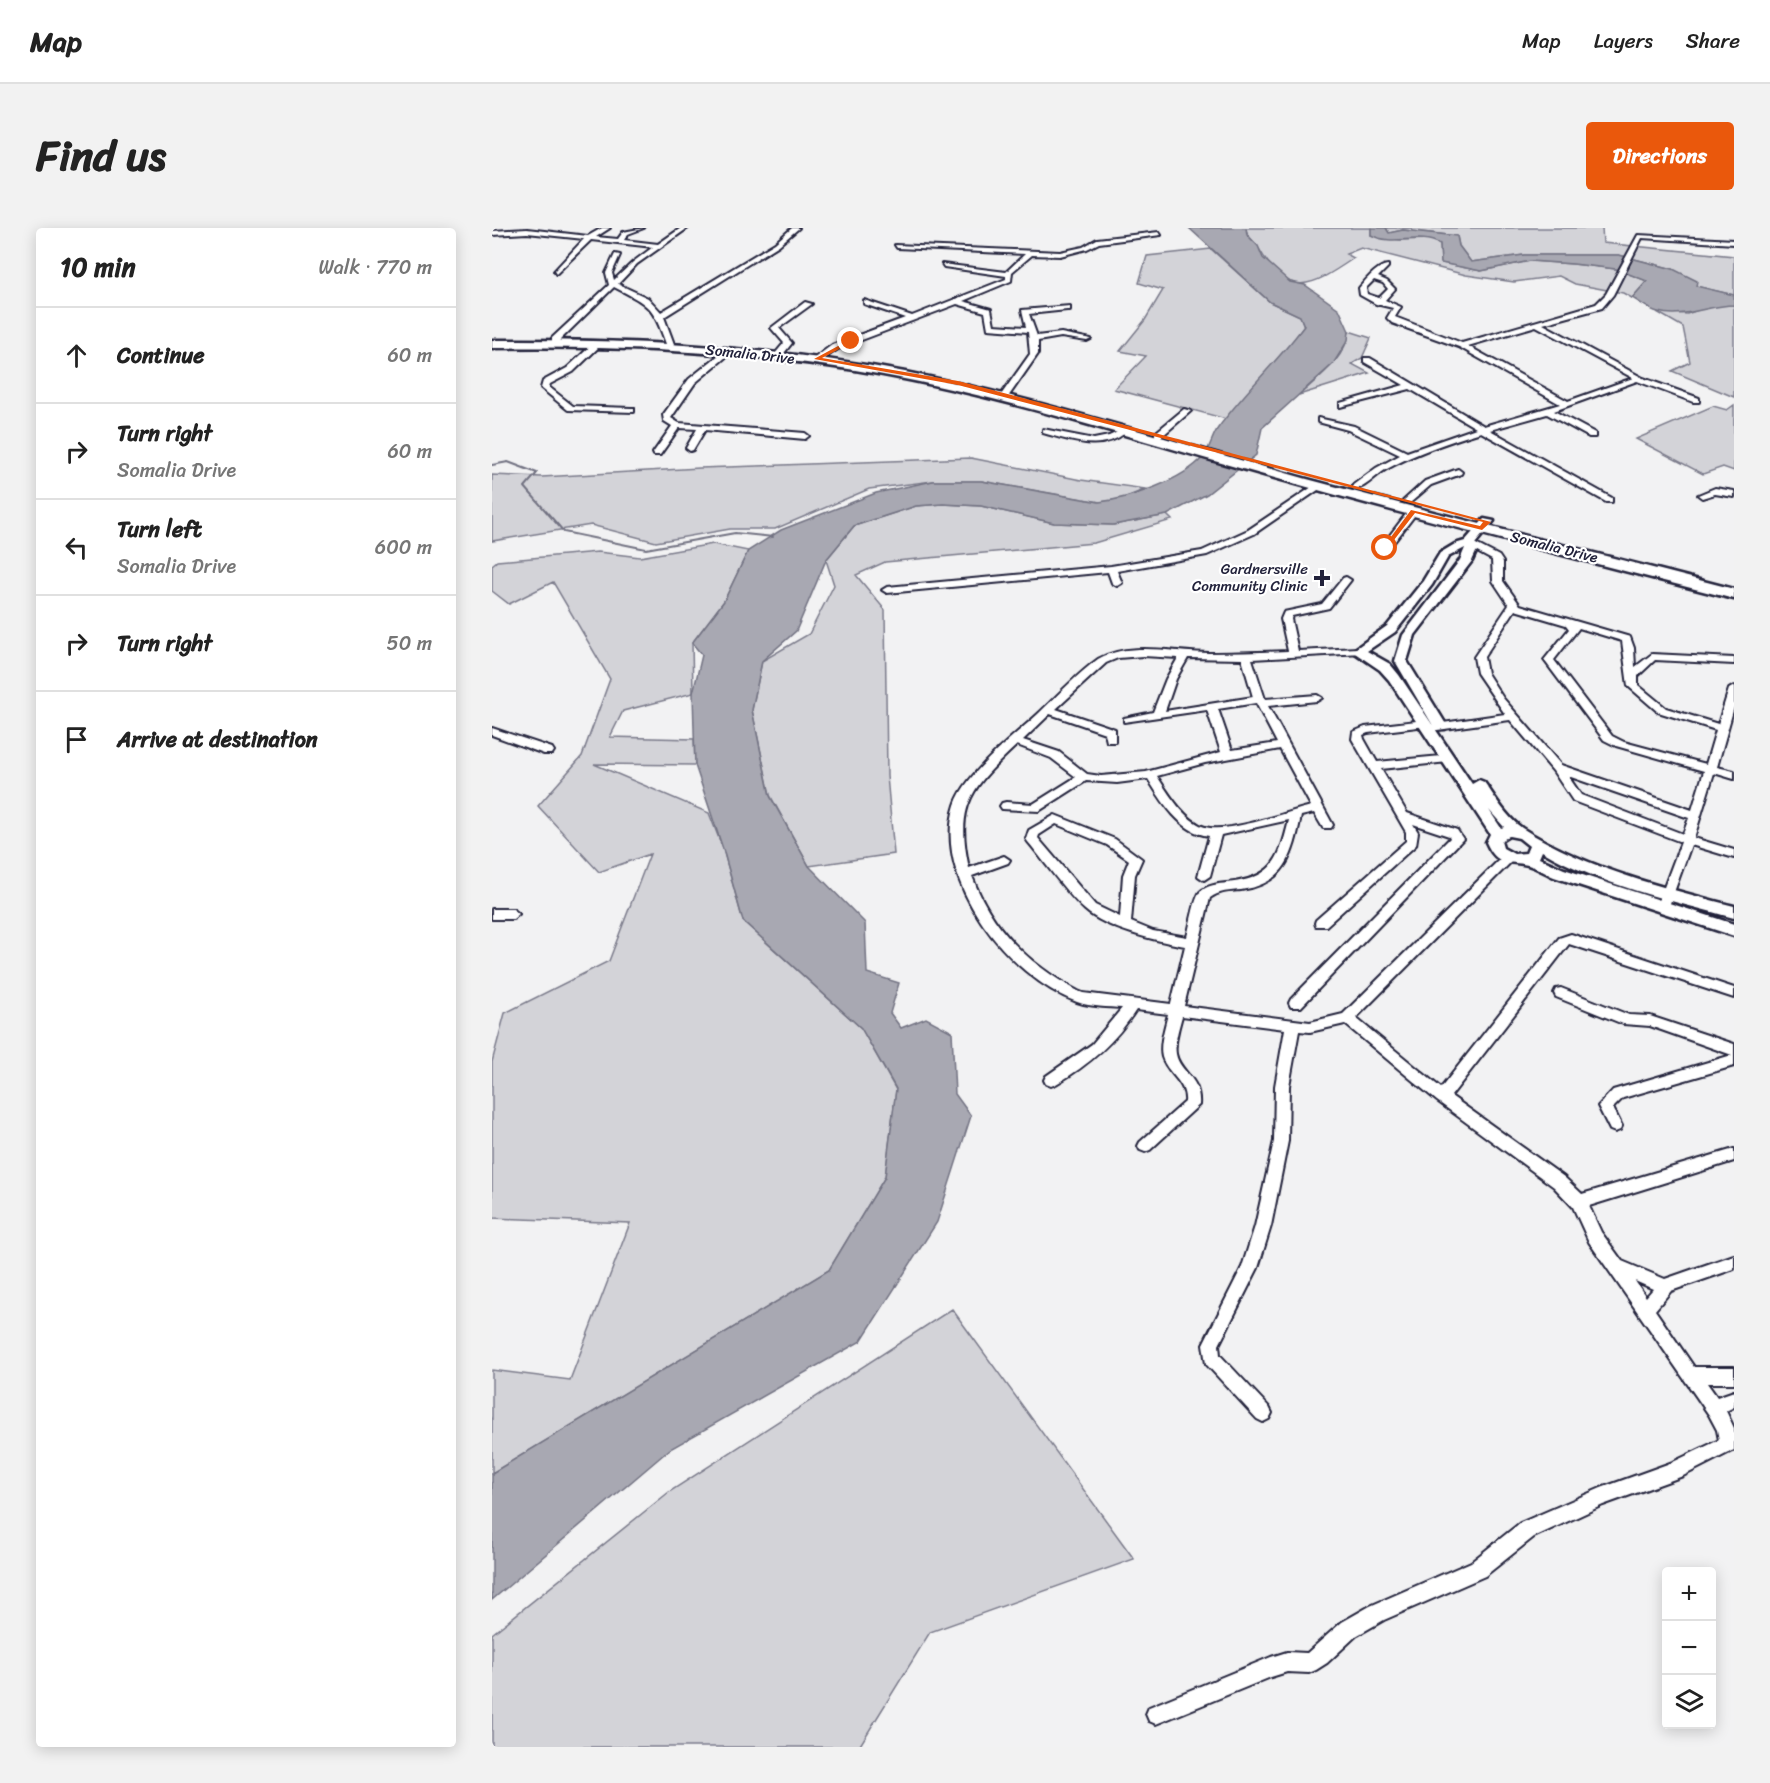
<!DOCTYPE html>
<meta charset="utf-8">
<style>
:root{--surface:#fff;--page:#f2f2f2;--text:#222;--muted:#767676;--line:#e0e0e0;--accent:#ea580c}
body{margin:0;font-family:Sriracha,sans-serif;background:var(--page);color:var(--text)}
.controls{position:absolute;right:18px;bottom:18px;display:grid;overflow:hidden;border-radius:6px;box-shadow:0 3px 15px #0003}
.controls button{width:54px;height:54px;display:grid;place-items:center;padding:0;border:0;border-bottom:2px solid var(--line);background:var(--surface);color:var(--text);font:30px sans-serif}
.stop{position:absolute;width:18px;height:18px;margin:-14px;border:4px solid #ea580c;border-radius:50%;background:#fff}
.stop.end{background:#ea580c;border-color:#fff;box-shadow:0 2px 6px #0008}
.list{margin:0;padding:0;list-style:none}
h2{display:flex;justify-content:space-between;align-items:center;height:78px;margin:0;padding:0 24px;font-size:26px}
h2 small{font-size:20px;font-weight:400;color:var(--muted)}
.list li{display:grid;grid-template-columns:39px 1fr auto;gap:18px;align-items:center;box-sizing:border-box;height:96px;padding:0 24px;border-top:2px solid var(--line)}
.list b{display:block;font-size:22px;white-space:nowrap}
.list p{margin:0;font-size:20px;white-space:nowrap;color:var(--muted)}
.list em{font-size:20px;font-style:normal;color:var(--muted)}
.icon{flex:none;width:33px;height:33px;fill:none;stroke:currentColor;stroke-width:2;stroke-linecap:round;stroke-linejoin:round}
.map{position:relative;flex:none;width:1242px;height:1519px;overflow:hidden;border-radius:6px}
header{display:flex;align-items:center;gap:36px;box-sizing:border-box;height:84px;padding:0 30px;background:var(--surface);border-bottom:2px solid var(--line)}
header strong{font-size:28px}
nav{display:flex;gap:33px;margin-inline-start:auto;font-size:21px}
.intro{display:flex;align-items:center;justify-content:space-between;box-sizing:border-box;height:144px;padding:0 36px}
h1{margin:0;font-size:42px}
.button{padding:15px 27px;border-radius:6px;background:var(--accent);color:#fff;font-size:21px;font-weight:700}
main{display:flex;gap:36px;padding:0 36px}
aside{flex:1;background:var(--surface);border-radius:6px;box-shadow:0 3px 15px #0003}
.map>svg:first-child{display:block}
.green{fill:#d3d3d8;stroke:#7a7a8a;stroke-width:1.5}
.water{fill:#a8a8b2;stroke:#727282;stroke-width:1.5}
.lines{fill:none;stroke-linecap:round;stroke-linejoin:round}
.stream{stroke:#727282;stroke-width:2}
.minor-casing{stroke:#22223b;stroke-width:4}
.tertiary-casing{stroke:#22223b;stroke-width:5}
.primary-casing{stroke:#22223b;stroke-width:5}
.minor{fill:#fff;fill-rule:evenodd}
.tertiary{fill:#fff;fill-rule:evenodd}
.primary{fill:#fff;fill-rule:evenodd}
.route{fill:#ea580c}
.poi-dot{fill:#22223b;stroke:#fff;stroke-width:2}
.labels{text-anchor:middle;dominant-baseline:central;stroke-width:4.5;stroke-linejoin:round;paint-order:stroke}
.far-street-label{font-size:15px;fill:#22223b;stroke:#fff}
.far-poi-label{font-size:15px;fill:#22223b;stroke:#fff;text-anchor:end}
</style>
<header>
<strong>Map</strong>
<nav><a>Map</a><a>Layers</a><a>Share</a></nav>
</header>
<div class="intro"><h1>Find us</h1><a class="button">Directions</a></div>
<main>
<aside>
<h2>10 min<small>Walk · 770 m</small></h2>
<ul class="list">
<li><svg class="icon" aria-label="ahead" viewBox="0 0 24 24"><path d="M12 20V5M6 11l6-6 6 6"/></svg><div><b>Continue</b></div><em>60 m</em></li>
<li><svg class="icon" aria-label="right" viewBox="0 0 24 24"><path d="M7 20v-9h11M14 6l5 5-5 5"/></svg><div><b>Turn right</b><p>Somalia Drive</p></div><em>60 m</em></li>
<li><svg class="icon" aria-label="left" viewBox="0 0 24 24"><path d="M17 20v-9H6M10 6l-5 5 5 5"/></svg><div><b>Turn left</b><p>Somalia Drive</p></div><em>600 m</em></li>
<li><svg class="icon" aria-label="right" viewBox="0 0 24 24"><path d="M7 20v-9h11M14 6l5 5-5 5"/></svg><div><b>Turn right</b></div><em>50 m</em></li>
<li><svg class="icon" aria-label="arrive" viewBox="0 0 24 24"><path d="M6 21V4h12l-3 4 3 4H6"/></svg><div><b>Arrive at destination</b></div></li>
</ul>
</aside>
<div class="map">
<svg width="1242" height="1519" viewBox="0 0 1242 1519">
<rect width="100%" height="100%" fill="#f2f2f3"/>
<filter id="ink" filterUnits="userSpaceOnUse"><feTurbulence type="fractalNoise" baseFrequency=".0167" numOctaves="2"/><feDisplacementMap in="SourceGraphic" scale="12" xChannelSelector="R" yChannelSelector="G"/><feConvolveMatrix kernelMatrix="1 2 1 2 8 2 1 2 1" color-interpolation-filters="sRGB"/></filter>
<g filter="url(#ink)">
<path class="green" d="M 754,0 L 879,0 L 879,7 L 908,12 L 939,11 L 948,15 L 949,35 L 989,43 L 1038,33 L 1081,36 L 1124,41 L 1155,53 L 1140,70 L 1131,65 L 1083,56 L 1067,48 L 1022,54 L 974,47 L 869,20 L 854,26 L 862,30 C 819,59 797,73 766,19 C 762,12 755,10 754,0 Z
M 894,0 L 1110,0 L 1111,15 L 1242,28 L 1242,67 L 1203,58 L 1181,41 L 1127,27 L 1032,27 L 979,34 L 967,18 L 965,8 L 911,2 L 897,5 Z
M 719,21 L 778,74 L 808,88 L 812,98 L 789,129 L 734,191 L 622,161 L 654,128 L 628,123 L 653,92 L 671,62 L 647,55 L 655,28 Z
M 1220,77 L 1242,77 L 1242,169 L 1180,143 L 1198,134 L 1191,99 L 1165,84 L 1195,86 Z
M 857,103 L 879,110 L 870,130 L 860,136 L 877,145 L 807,167 C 826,150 854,131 857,103 Z
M 1242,177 L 1242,243 L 1231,239 L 1211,246 L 1144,211 L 1221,178 L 1235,182 Z
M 479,230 L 589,252 L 654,261 L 627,272 L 608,274 L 490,253 L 441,253 L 377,261 L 283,301 L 238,301 L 164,314 L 99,297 L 0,313 L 0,247 L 50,249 L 208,240 Z
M 451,276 L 489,278 L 562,295 L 621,297 L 675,287 L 680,292 L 602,315 L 393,334 L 364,347 L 393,382 L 395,548 L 402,626 L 317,638 L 278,567 L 260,482 L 270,433 L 317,406 L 342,357 L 334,332 L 362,298 L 424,278 Z
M 221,316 L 256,323 L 232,373 L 200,415 L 201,465 L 131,483 L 118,509 L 202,511 L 203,537 L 102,536 L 217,585 L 231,621 L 251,693 L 369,800 L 404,862 L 393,949 L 337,1042 L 0,1245 L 0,1142 L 78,1152 L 138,995 L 0,990 L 0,834 L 13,785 L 117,733 L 158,626 L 107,644 L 46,578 L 90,528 L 118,451 L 61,354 L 17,376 L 0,363 L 0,337 L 5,333 L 106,324 L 148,329 Z
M 460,1081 L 642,1331 L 438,1404 L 367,1519 L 0,1519 L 0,1406 L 177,1264 Z"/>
<path class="water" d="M 697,0 L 754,0 L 755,7 L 766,18 L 771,30 L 798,54 L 813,57 L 847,81 L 857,103 L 856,112 L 841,136 L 770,200 L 764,227 L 715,266 L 675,287 L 621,297 L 562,295 L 489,278 L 451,276 L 424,278 L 362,298 L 334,332 L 304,403 L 270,433 L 260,482 L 278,568 L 317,638 L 373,695 L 375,745 L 407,755 L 398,785 L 409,800 L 434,790 L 460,804 L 463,866 L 479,888 L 445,994 L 369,1113 L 178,1221 L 0,1372 L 0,1245 L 337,1042 L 393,949 L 404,861 L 369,800 L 251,693 L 231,621 L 203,537 L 201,465 L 210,427 L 200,415 L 232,373 L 256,323 L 289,302 L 384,265 L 441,253 L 489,253 L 607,274 C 637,271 691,252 711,229 C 718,221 720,208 726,200 C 752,164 785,134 812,98 L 808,88 L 778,74 Z
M 879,0 L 894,0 L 897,5 L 911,2 L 965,8 L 967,18 L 979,34 L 1032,27 L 1127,27 L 1181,41 L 1205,53 L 1204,58 L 1242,67 L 1242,77 C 1216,77 1192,91 1166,84 C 1157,82 1148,74 1140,70 L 1155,53 L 1124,41 L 1081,36 L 1038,33 L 989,43 L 949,35 L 948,16 C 926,4 901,19 879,7 Z"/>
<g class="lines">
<path class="stream" d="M 0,237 L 16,234 L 45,245 L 33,259 L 72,304 L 154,321 L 243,305 L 281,309"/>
<g class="minor-casing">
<path id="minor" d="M 110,0 L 118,0 L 104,9 L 126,11 L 131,4 L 152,0 L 136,6 L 132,12 L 166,16 L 189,0 L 196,0 L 145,36 L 126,56 L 156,70 L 169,84 L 283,15 L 300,0 L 307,0 L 287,17 L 172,89 L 182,116 L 178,121 L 171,119 L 174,116 C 161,78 157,77 122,59 L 66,114 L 60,114 L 60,110 L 117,57 L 114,45 L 123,26 L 128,27 L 120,45 L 122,52 L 141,34 L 161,19 L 99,12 L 64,46 L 62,43 L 92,11 L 35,5 L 0,7 L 0,3 L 35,1 L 96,8 Z
M 667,4 L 669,7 L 607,15 L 595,21 L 568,28 L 540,27 L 520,44 L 519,53 L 471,73 L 499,81 L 502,97 L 534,99 L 530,82 L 578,78 L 578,82 L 575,82 L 537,86 L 545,108 L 569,105 L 599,111 L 595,113 L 569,109 L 546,113 L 546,126 L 516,169 L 509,167 L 538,126 L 536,104 L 496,101 L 493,84 L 465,76 L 346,121 L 328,133 L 321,131 L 340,117 L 413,90 L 372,76 L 372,72 L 420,88 L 514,51 L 514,48 L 452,39 L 450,36 L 514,44 L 533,26 L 405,20 L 403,17 L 568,24 L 591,19 L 605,11 Z
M 1146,7 L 1242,12 L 1242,16 L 1150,10 L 1121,67 L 1110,80 L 1051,96 L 1151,150 L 1207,170 L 1207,174 L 1201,174 L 1145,153 L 1062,183 L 1103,205 L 1103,209 L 1097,209 L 1055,186 L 998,202 L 1120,270 L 1120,274 L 1114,274 L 989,204 C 956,214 923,225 893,242 C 883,248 872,262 861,261 L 861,257 L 884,240 L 908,227 L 856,202 L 826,194 L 826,190 L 862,198 L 915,224 L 984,200 L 918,161 L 848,179 L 848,175 L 912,157 L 872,134 L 872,130 L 878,130 L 992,198 L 1068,176 L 967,119 L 900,95 L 895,90 L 901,80 L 884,76 L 868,67 L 867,60 C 874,52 886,37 896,37 L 896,39 L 886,49 L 895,53 L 903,61 L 893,72 L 909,79 L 903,89 L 970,115 L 1104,76 L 1114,66 ZM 882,52 L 891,55 L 896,61 L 887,70 L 875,66 L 874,60 ZM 1044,98 L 1141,150 L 1076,173 L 976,118 Z
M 313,74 L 320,76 L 287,100 L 300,115 L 289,129 L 283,129 L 282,127 L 292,115 L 279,100 Z
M 103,114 L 110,116 L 81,144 L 58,156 L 57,159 L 81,178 L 139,180 L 142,180 L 142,184 L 76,182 L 49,160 L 51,153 L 75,140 Z
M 233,122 L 240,124 L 203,155 L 179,190 L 187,195 L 313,205 L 317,208 L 313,211 L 213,202 L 201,222 L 198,223 L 194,220 L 205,201 L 187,200 L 168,227 L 162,227 L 161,225 L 180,198 L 172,193 L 171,187 L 197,151 Z
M 692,181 L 699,183 L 669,209 L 663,209 L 663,205 Z
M 551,201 L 602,211 L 617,208 L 630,202 L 634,204 C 610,225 578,212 551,205 Z
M 966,241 L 970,244 L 969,246 L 939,257 L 918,275 L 911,273 L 933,253 Z
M 826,255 L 830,258 L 829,260 L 762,306 L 715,327 L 625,343 L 630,355 L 625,358 L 620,355 L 616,344 L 395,365 L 390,362 L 395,359 L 619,338 L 710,323 L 756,302 Z
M 1223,260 L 1242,263 L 1242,269 L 1223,266 L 1210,270 L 1206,267 Z
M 918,281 L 926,283 L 896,322 L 890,322 L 888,320 Z
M 974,314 L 980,314 L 1007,328 L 1011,334 L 1011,353 L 1028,377 L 1138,409 L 1142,420 L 1143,439 L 1160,426 L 1242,430 L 1242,436 L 1163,432 L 1146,448 L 1146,457 L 1174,480 L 1226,496 L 1237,461 L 1242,458 L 1242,479 L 1225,539 L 1242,543 L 1242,551 L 1222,545 L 1202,610 L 1242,622 L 1242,630 L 1199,617 L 1177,678 L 1176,681 L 1166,681 L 1165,678 L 1189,614 L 1081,573 L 1061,543 L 1018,492 L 938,503 L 934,502 L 934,498 L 876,505 L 871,507 L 872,511 L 885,534 L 960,527 L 960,533 L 956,534 L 889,541 L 915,585 L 965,602 L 971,611 L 809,779 L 799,779 L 797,775 L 799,771 L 958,610 L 957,608 L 921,596 L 926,604 L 924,617 L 834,698 L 824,698 L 823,695 L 824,692 L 914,613 L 914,604 L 860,511 L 861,504 L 873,499 L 933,492 L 937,493 L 937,497 L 1013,486 L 985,445 L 982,429 L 1017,377 L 1001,353 L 1000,332 L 974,318 ZM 1023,382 L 1074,397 L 1077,401 L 1052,432 L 1112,512 L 1124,518 L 1212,543 L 1200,582 L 1069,537 L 1011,470 L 995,445 L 992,429 ZM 1087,400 L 1130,413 L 1136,458 L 1166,484 L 1224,502 L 1214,536 L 1132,514 L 1120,508 L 1062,432 ZM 1076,548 L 1197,590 L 1191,606 L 1089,567 Z
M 854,349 L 859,352 L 837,380 L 800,388 L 799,391 L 806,423 L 866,420 L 870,421 L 870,425 L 760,431 L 773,471 L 825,467 L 830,470 L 825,473 L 776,478 L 841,597 L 839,600 L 831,600 L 822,585 L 809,588 C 801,628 794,655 749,662 C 738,663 727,663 718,670 L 692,778 L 818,794 L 851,786 L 1012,627 L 1020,627 L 1022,630 L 1020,633 L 864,790 L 949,860 L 1067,710 L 1079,706 L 1242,760 L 1242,770 L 1077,716 L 959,868 L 1072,949 L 1090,966 L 1242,921 L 1242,933 L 1097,978 L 1109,1004 L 1130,1033 L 1173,1051 L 1242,1027 L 1242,1041 L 1179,1063 L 1163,1082 L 1202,1139 L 1242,1139 L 1242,1155 L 1215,1155 L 1225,1169 L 1242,1163 L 1242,1179 L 1234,1183 L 1242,1200 L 1242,1222 L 1191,1248 L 1111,1277 L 1042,1309 L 993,1348 L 892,1392 L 864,1408 L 835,1435 L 824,1442 L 817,1445 L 795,1444 L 779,1449 L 664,1496 L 657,1493 L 654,1486 L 657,1479 L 779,1429 L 795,1424 L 815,1425 L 850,1394 L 878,1378 L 979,1334 L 1028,1295 L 1109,1260 L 1181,1234 L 1227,1212 L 1225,1202 L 1217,1187 L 1097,1014 L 1081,979 L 1062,959 L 945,873 L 853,796 L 818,804 L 807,803 L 797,858 L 796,913 L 779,998 L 766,1040 L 727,1117 L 728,1127 L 777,1179 L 780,1185 L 777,1191 L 771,1194 L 765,1191 L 714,1136 L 711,1116 L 750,1039 L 763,998 L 782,913 L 783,858 L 793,801 L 690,788 C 687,799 682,814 684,826 C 688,846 709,848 707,877 L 658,922 L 653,924 L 648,922 L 646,918 L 648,914 L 693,874 C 695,854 675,846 670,829 C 667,816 673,799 676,786 L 644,782 C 623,814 597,837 564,856 L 559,858 L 554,856 L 552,852 L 554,848 L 600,816 L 630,780 C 616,779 599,779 585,774 C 517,749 439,652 463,577 C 473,546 522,508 546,486 C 566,467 584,447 606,431 C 638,413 682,425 717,425 C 743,425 770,424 796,423 L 789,391 L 792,384 L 830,376 L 851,350 ZM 651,428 L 686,430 L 674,451 L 661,484 L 632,490 L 632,494 L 715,482 L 729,524 L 654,544 L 609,548 L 595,546 L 567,524 L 531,512 L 558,486 L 613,505 L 615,514 L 623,514 L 623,501 L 564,481 L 614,435 L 626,430 ZM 696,430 L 750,431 L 761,469 L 673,483 L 684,451 ZM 764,475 L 785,515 L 740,522 L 726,481 ZM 525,517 L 559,530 L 584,549 L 541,576 L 514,574 L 510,575 L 508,578 L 510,581 L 547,583 L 594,553 L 625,555 L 656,551 C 669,572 689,605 717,608 L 706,648 L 712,652 L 718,648 L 729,607 L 797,592 C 787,634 780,650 735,655 C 726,656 715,657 708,664 C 702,672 698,698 695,709 L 661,703 L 639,694 L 643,647 L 650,631 L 623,611 L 563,587 L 537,602 L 534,611 L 536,614 C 553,634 574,665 593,682 C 614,701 665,713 693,718 L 679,776 L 591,765 L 586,763 C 536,736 500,701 480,648 L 516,635 L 518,632 L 512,628 L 477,640 C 463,576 480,559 525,517 ZM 788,521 L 819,578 C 795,584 736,606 713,599 C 693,593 676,565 665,548 L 713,535 ZM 564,596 L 615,617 L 637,632 L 631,647 L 628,689 L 603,677 L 546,610 L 547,607 ZM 1143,1053 L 1161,1061 L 1154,1069 Z
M 0,500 L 60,520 L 62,523 L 60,526 L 52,526 L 0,507 Z
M 0,681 L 21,681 L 27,686 L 21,691 L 0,691 Z
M 1069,760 L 1137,787 L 1158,788 L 1242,816 L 1242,838 L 1131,870 L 1121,880 L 1130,898 L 1128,902 L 1123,904 L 1118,902 L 1106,878 L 1121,862 L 1240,827 L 1158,798 L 1131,796 L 1064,769 L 1062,765 L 1064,761 Z"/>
</g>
<g class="tertiary-casing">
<path id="tertiary" d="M 992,291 L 1002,293 L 983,316 L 985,322 L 980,333 L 923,407 L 915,433 L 955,498 L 953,501 L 943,501 L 903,433 L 911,407 L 968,332 L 973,320 L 956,329 L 940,357 L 903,404 L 875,423 L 898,436 L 907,447 L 980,556 L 987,552 L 992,554 C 1003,569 1014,589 1030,600 C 1094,641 1170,659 1242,678 L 1242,690 C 1177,672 1108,657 1050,623 L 1047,630 L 1072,641 L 1242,696 L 1242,708 L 1062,649 C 1053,645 1044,639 1036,637 C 1015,632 1005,639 994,614 L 998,606 L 897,452 L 888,442 L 860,423 L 895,398 L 931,353 L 948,325 L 963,316 L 973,313 ZM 997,582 L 1012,599 L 1009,600 ZM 1017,608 L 1027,610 L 1037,618 L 1034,625 L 1022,626 L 1011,620 L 1009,613 Z"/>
</g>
<g class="primary-casing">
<path id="primary" d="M 0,112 C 139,111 277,118 413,144 C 549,171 682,214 815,251 C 957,289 1100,324 1242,361 L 1242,371 C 1085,331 928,291 772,247 C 636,209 502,165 363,142 C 243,123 122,118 0,120 Z"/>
</g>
<use href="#minor" class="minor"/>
<use href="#tertiary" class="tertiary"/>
<use href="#primary" class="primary"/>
</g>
</g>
<path class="route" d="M 359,111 L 361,114 L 330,130 L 466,153 L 999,294 L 990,302 L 923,285 L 895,321 L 890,321 L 919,282 L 988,298 L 991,294 L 466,157 L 322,131 Z"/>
<path class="poi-dot" d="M827 341h6v6h6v6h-6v6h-6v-6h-6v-6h6z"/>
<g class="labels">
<g class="far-street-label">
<text transform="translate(258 126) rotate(6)">Somalia Drive</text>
<text transform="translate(1062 319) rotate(14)">Somalia Drive</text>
</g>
<g class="far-poi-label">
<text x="816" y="341">Gardnersville<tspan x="816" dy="17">Community Clinic</tspan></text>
</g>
</g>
</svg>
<div class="controls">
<button>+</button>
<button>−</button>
<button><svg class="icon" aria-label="layers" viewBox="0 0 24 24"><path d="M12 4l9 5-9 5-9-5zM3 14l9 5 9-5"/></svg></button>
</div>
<div class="stop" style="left:893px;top:320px"></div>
<div class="stop end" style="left:359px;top:113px"></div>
</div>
</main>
